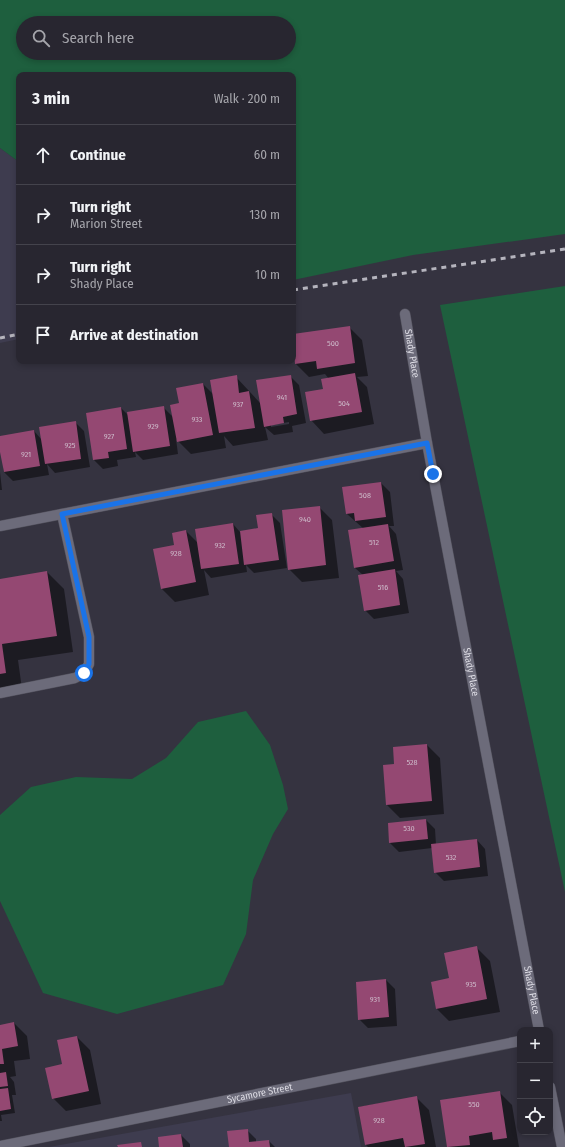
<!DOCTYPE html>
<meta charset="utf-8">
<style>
:root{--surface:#282630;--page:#34323c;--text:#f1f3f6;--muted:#a5a5ab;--line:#44434c}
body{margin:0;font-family:"Fira Sans Condensed",sans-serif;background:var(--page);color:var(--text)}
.controls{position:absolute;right:12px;bottom:12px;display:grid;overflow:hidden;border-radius:8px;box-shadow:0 2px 6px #0003}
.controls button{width:36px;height:36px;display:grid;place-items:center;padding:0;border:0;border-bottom:1px solid var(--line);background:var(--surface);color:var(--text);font:20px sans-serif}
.stop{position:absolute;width:12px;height:12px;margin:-9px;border:3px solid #1a73e8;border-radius:50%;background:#fff}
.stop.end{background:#1a73e8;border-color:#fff;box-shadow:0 1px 4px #0008}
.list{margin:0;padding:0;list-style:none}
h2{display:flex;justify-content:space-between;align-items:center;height:52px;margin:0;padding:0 16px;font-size:17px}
h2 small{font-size:13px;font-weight:400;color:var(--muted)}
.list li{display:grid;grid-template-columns:26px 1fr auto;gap:12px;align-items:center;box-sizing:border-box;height:60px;padding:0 16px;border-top:1px solid var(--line)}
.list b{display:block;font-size:15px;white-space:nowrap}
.list p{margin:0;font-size:13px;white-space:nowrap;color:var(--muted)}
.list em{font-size:13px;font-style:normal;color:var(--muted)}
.icon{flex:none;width:22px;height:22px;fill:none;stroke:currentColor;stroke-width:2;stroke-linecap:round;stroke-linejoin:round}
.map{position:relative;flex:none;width:565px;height:1147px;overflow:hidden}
.search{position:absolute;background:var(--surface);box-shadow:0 2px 6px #0003;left:16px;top:16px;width:280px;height:44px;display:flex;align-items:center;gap:10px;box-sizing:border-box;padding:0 14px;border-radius:22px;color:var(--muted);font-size:15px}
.panel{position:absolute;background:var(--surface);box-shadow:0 2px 6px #0003;left:16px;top:72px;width:280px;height:292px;border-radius:8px}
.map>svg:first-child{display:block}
.built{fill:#3e3c4f}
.green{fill:#1e5f3e;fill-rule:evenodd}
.shadow{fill:#0007;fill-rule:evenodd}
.building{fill:#944872}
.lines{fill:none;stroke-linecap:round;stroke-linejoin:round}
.service-casing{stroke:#52515c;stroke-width:11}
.minor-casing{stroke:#52515c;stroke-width:11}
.service{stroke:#6c6b7a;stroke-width:10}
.minor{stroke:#6c6b7a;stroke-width:10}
.rail{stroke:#b5b4bd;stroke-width:3;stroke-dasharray:5 5;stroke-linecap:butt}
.route{stroke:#1a73e8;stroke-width:5}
.labels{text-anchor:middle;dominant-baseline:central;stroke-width:3;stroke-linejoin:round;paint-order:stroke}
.number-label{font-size:8px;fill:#ccb8c8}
.street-label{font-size:10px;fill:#dedde5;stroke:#2b2936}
</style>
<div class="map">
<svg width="565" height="1147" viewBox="0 0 565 1147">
<rect width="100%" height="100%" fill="#353340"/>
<path class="built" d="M 0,148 L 19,162 L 19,339 L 0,343 Z
M 351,1093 L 361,1147 L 49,1147 Z"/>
<path class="green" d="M 0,0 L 565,0 L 565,234 L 413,255 L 293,280 L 293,75 L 19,75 L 19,162 L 0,148 ZM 23,23 L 289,23 L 289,53 L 23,53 Z
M 565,286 L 565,892 L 440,305 Z
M 246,711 L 270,745 L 283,785 L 288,809 L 273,834 L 253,880 L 246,934 L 223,985 L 117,1014 L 43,993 L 0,901 L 0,815 L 31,787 L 76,777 L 132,779 L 166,758 L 198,722 Z"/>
<path class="shadow" d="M 349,327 L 362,340 L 368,376 L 357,377 L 367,387 L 374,424 L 324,434 L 311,420 L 329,379 L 325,374 L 309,377 L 296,364 L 293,335 Z
M 290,376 L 299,385 L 306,423 L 292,426 L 293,432 L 274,435 L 265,427 L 268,440 L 233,446 L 224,436 L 226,448 L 191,454 L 176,439 L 178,454 L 143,460 L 135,452 L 136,457 L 117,460 L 118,466 L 103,469 L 94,460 L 121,408 L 129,416 L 163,407 L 173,417 L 180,404 L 203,384 L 214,395 L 236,377 L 262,405 ZM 289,422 L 289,424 L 271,427 L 271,425 Z
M 75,422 L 84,431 L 90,467 L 55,473 L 47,464 L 49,475 L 13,481 L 4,472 L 0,437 L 34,431 L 42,440 Z
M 0,472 L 2,490 L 0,490 Z
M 381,483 L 390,492 L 394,526 L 389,526 L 396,534 L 403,570 L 396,571 L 403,579 L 409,613 L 374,619 L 365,610 L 363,575 L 355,568 L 364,529 L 347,514 L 344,488 Z
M 319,507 L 332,520 L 339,578 L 302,582 L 289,569 Z
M 271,514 L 280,523 L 287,568 L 254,573 L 246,565 L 247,572 L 211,578 L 204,570 L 209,595 L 175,602 L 162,589 L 175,545 L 186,531 L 199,544 L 233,524 L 240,532 L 259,529 Z
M 47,572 L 64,589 L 73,652 L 18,660 L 22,689 L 0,692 L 0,580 Z
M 427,745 L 440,758 L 444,814 L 400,818 L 387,805 Z
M 426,820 L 435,829 L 436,845 L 477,840 L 485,849 L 488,876 L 444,881 L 435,872 L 432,848 L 399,852 L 390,843 Z
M 477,948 L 490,961 L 500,1012 L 449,1021 L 436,1008 L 450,979 Z
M 386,980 L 395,989 L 397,1026 L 368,1028 L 359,1019 Z
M 14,1023 L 27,1036 L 30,1059 L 14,1061 L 16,1076 L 10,1077 L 14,1082 L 16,1095 L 12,1095 L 15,1113 L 1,1115 L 2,1121 L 0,1121 L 0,1026 Z
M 77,1037 L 90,1050 L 101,1104 L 66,1111 L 53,1098 Z
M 499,1092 L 512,1105 L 519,1147 L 448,1147 L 441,1101 Z
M 416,1097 L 429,1110 L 436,1147 L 368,1147 L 366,1145 L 359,1107 Z
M 247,1130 L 256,1139 L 256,1143 L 269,1141 L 275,1147 L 230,1147 Z
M 181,1135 L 190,1144 L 190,1147 L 160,1147 Z"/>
<path class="building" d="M 350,326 L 355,363 L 317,369 L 316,361 L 295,364 L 293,334 Z
M 355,373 L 362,412 L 310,421 L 305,392 L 323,389 L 321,379 Z
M 237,375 L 239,393 L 249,391 L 255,428 L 219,433 L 210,380 Z
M 291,375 L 297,414 L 283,417 L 284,423 L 264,427 L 256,380 Z
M 203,383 L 213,435 L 177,442 L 170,405 L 179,403 L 176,388 Z
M 164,406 L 170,446 L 133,452 L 127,412 Z
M 121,407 L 127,449 L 108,452 L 109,458 L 93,460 L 86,413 Z
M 76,421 L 81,459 L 45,464 L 39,427 Z
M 34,430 L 40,466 L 4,472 L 0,452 L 0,436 Z
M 381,482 L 386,517 L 355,521 L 354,513 L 346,514 L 342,487 Z
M 320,506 L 326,565 L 288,570 L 282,510 Z
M 272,513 L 279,560 L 244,565 L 240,531 L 258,528 L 256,515 Z
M 233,523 L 239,564 L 201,569 L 195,529 Z
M 388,524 L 394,561 L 354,568 L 348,530 Z
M 186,530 L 196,582 L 161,589 L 153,549 L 174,545 L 172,533 Z
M 395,569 L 400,605 L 364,611 L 358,575 Z
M 47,571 L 57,636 L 2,644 L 6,673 L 0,674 L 0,579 Z
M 427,744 L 432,801 L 386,805 L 383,765 L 394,764 L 393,747 Z
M 426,819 L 428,839 L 389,843 L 388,823 Z
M 477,839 L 480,867 L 434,873 L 431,844 Z
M 477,946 L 487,999 L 436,1009 L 431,982 L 449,978 L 444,953 Z
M 386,979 L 389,1017 L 358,1020 L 356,982 Z
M 14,1022 L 18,1046 L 2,1049 L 4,1064 L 0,1064 L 0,1025 Z
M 77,1036 L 89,1091 L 52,1099 L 45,1068 L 62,1064 L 57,1040 Z
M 6,1072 L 8,1086 L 0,1087 L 0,1073 Z
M 8,1088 L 11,1109 L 0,1111 L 0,1089 Z
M 500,1091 L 507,1138 L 493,1140 L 492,1132 L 469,1136 L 470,1145 L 447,1147 L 440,1100 Z
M 417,1096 L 425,1144 L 405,1147 L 403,1138 L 365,1145 L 358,1107 Z
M 248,1129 L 249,1142 L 269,1140 L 270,1147 L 229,1147 L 227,1131 Z
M 181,1134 L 183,1147 L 159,1147 L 158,1137 Z
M 141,1142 L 142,1147 L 118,1147 L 117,1145 Z"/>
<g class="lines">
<g class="service-casing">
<path id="service" d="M 0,693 L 75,678 L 84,673 L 89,664 L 89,637 L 62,514"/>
</g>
<g class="minor-casing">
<g id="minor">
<path id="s1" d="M 405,314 L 427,443 L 539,1030"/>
<path d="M 0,526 L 427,443"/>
<path d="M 550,1087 L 562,1147"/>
<path id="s2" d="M 0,1146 L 520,1041"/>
</g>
</g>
<use href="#service" class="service"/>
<use href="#minor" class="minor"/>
<path class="rail" d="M 293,290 L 565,249
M 0,338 L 19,334"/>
</g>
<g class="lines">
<path class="route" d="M 84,673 L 89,664 L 89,637 L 62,514 L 427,443 L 433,474"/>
</g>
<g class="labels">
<g class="number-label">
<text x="333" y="343">500</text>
<text x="282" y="397">941</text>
<text x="344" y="403">504</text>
<text x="238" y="404">937</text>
<text x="197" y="419">933</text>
<text x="153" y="426">929</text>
<text x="109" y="436">927</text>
<text x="70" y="445">925</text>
<text x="26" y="454">921</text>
<text x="365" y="495">508</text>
<text x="305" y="519">940</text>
<text x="374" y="542">512</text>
<text x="220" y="545">932</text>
<text x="176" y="553">928</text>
<text x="383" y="587">516</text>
<text x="412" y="762">528</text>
<text x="409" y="828">530</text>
<text x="451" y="857">532</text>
<text x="471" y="984">935</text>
<text x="375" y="999">931</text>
<text x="474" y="1104">550</text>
<text x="379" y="1120">928</text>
</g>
<g class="street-label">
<text stroke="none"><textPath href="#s1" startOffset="40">Shady Place</textPath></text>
<text stroke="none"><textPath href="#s1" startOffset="364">Shady Place</textPath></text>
<text stroke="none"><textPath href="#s1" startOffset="688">Shady Place</textPath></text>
<text stroke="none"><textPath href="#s2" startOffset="265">Sycamore Street</textPath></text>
</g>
</g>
</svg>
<div class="controls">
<button>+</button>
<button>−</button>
<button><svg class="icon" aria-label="locate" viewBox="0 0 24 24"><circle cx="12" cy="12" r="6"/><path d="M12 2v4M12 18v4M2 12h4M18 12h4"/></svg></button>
</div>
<div class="stop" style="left:84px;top:673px"></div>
<div class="stop end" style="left:433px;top:474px"></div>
<div class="search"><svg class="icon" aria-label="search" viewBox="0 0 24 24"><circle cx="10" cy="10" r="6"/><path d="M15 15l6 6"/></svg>Search here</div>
<section class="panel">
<h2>3 min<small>Walk · 200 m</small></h2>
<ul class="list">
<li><svg class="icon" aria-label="ahead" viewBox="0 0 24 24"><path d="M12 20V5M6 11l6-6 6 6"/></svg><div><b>Continue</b></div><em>60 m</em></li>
<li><svg class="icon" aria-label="right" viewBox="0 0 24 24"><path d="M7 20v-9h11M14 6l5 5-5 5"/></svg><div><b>Turn right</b><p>Marion Street</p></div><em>130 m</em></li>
<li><svg class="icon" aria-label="right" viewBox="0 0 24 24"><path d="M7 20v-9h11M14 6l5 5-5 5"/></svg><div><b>Turn right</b><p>Shady Place</p></div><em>10 m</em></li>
<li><svg class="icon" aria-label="arrive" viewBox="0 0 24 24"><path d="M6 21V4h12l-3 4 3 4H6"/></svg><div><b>Arrive at destination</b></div></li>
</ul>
</section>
</div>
